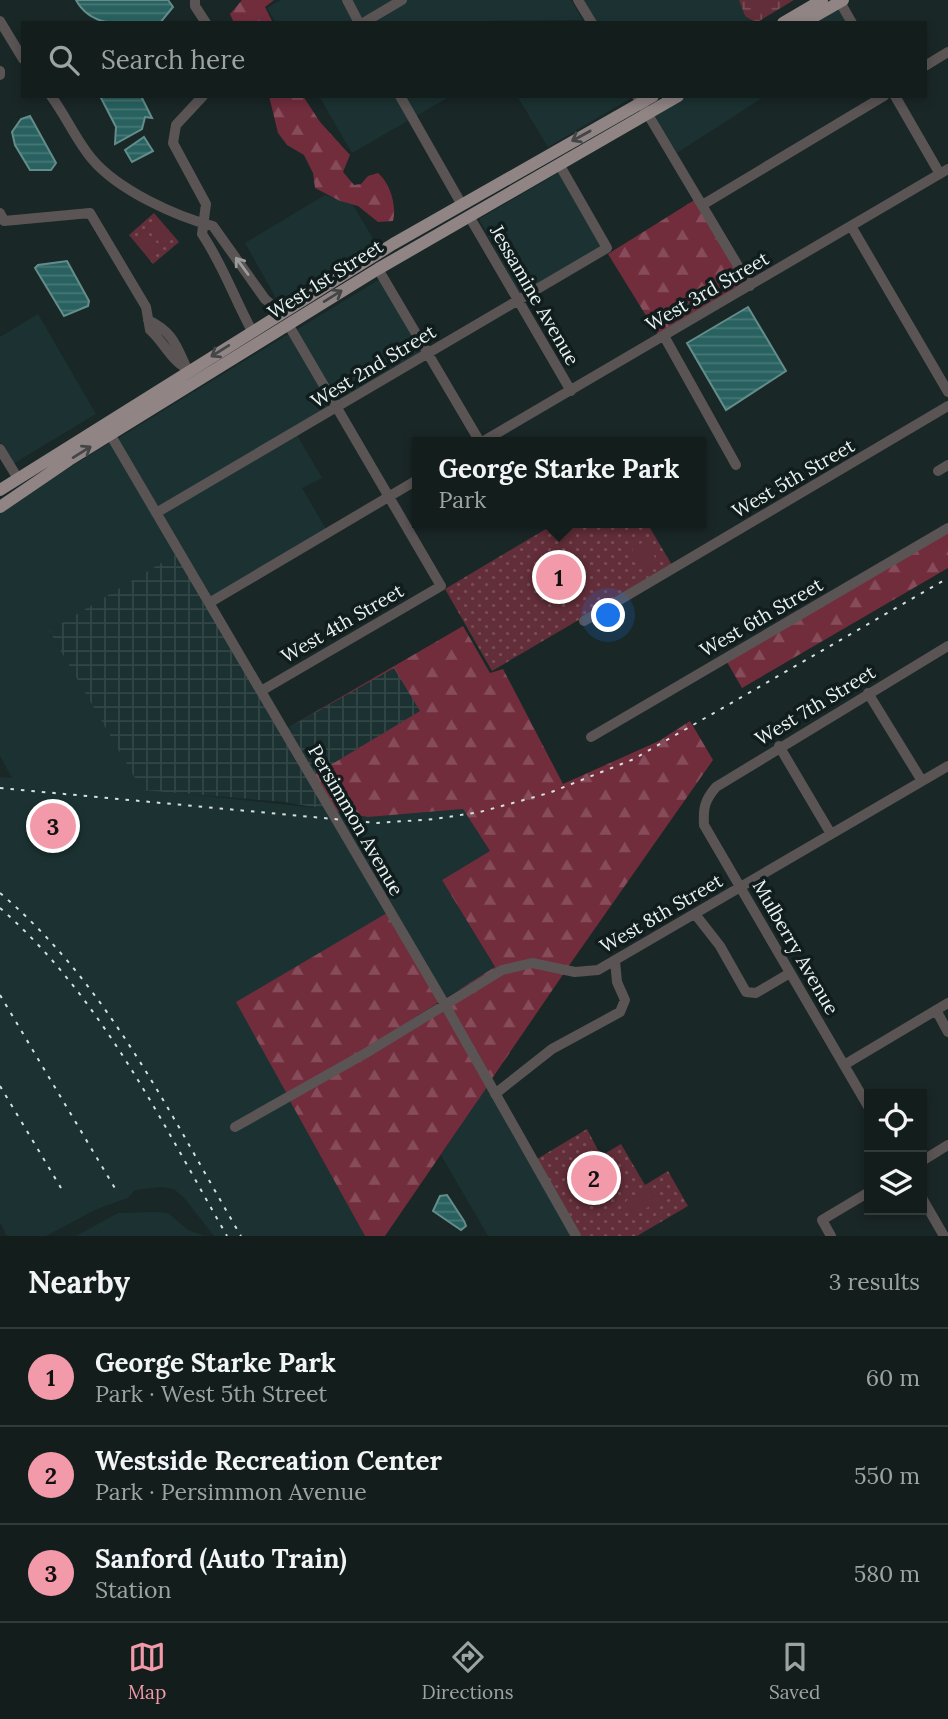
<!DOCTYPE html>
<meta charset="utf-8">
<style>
:root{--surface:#131d1c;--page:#1c2625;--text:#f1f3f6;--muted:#9da2a3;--line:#323b3b;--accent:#f39aaa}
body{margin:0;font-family:Lora,serif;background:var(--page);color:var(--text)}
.controls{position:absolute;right:21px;bottom:21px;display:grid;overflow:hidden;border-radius:0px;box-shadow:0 4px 10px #0003}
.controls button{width:63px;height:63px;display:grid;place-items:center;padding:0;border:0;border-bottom:2px solid var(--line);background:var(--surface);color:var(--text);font:35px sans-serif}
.you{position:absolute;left:609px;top:616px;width:24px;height:24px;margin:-18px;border:5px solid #fff;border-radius:50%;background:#1a73e8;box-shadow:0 0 0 10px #1a73e833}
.badge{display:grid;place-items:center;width:46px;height:46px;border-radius:50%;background:var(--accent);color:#111;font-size:23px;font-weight:700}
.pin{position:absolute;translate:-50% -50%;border:4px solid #fff;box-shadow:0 2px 7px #0006}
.popup{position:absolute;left:412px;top:437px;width:294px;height:91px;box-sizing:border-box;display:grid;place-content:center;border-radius:0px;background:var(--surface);filter:drop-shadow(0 2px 5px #0005);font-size:23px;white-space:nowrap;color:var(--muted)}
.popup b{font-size:26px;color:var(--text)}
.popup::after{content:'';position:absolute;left:50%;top:100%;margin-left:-14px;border:14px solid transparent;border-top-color:var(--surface)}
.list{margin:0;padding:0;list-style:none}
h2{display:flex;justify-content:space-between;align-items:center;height:91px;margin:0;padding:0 28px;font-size:30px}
h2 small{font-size:23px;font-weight:400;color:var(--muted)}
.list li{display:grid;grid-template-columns:46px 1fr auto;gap:21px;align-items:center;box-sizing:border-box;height:98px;padding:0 28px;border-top:2px solid var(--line)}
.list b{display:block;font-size:26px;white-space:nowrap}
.list p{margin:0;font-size:23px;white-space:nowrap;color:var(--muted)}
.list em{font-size:23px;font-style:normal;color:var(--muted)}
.icon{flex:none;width:38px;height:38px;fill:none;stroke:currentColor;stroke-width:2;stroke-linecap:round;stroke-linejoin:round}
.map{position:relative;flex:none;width:948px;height:1236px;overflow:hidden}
.search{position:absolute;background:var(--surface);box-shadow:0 4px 10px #0003;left:21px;right:21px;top:21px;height:77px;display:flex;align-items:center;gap:18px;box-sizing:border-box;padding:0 24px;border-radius:0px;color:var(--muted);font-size:26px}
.sheet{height:385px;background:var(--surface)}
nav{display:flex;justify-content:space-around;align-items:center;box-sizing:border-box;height:98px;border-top:2px solid var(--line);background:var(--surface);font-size:19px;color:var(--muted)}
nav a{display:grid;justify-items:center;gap:4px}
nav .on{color:var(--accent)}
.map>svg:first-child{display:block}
.built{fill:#1c3232}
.industrial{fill:url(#industrial-grid)}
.green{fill:url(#green-dots)}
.forest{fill:url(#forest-firs)}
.wetland{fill:url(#wetland-marsh)}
.pitch{fill:#622e39}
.water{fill:url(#water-rules);stroke:#628d8b;stroke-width:2}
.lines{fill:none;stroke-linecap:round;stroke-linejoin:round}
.minor{stroke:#5a5455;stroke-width:10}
.major{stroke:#908485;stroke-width:12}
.rail{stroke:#d5dfde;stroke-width:2;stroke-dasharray:3.5 7;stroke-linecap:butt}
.oneway{stroke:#434646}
.oneway2{stroke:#9b9c9c}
.labels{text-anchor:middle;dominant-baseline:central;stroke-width:7;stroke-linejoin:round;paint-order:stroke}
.street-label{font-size:19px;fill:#eaf3f2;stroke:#101d1c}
</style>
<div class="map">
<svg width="948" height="1236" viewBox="0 0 948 1236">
<defs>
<pattern id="industrial-grid" width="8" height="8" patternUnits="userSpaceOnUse" patternTransform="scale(1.75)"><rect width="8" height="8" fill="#1c3232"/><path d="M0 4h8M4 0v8" fill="none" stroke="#324646"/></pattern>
<pattern id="green-dots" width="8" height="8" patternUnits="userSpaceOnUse" patternTransform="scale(1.75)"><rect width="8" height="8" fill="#622e39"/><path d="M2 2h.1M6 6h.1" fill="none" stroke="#794d56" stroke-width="1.8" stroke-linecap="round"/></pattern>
<pattern id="forest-firs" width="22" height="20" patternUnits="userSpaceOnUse" patternTransform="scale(1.75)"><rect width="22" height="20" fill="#722d3d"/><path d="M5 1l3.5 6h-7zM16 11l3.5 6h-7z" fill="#864c5a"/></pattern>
<pattern id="wetland-marsh" width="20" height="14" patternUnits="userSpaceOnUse" patternTransform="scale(1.75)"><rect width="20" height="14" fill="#622e39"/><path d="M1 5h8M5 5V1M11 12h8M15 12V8" fill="none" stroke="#794d56"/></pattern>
<pattern id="water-rules" width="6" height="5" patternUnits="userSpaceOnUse" patternTransform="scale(1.75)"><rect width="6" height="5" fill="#28615f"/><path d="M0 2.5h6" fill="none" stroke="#477876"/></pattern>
</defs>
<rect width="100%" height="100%" fill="#192726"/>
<path class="built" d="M 281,0 L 571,0 L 583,20 L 276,23 L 267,8 Z
M 582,0 L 739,0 L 745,16 L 756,23 L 596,23 Z
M 839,7 L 848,23 L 813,23 Z
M 319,96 L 451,96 L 352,153 Z
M 517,96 L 633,96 L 633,97 L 548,147 Z
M 688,96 L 765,96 L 677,153 L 655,116 Z
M 560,172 L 602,246 L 520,294 L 479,219 Z
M 325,195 L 353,205 L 378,247 L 280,305 L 245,243 Z
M 380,279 L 422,352 L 339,402 L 296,330 Z
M 38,314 L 96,414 L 13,464 L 0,442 L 0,337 Z
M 290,333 L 333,406 L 157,508 L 117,439 Z
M 297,435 L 322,478 L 302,488 L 326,529 L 210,598 L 161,514 Z
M 111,442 L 176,554 L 49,631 L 142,789 L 325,809 L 387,913 L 287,1094 L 230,1126 L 234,1132 L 290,1101 L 365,1236 L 214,1236 L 185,1199 L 174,1189 L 161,1187 L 135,1190 L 128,1198 L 97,1209 L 46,1236 L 7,1236 L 0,1223 L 0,777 L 12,778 L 0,756 L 0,514 L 16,501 Z
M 463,809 L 490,851 L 442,880 L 495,968 L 445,998 L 334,811 L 368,817 Z
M 487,1087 L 572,1236 L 488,1236 L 441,1155 Z
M 154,1212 L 168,1213 L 188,1230 L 205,1236 L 76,1236 L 118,1213 Z"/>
<path class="industrial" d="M 176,554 L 325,809 L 285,802 L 142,790 L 49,631 Z
M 394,667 L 421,711 L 314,775 L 286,729 Z"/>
<path class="green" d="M 154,213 L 179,242 L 153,264 L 129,235 Z
M 556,523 L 647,523 L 672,565 L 492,671 L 445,589 Z
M 587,1129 L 601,1156 L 621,1144 L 645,1185 L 668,1171 L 688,1206 L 637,1236 L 580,1236 L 537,1159 Z"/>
<path class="forest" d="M 242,0 L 274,0 L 265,7 L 272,21 L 234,23 L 230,14 Z
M 269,96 L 303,96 L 320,122 L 350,155 L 343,172 L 354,185 L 361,184 L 368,176 L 378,173 C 390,183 397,206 393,221 L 378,222 L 358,206 L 340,201 L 315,188 L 313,173 L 304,155 L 287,145 L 278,133 Z
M 696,199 L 745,284 L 658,335 L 608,254 Z
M 948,533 L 948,568 L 742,688 L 727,662 Z
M 463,626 L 490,673 L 503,669 L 563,784 L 659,741 L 690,721 L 713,760 L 568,967 L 500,967 L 455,992 L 495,967 L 442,880 L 490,851 L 463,809 L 368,817 L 334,811 L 314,775 L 420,711 L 394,668 L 286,729 Z
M 387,913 L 439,1002 L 364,1050 L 287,1094 L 236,1002 Z
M 532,967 L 564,973 L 491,1080 L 449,1005 L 503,974 Z
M 443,1008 L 487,1087 L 385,1236 L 365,1236 L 290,1101 Z"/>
<path class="wetland" d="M 739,0 L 794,0 L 756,23 L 745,16 Z"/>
<path class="pitch" d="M 156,221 L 172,239 L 163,247 L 147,228 Z
M 144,231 L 160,249 L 152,256 L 136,238 Z
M 645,541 L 659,564 L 645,572 L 632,549 Z
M 649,1188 L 657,1202 L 634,1215 L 626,1201 Z"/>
<path class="water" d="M 76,0 L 168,0 L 173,7 L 160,23 C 129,23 93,31 76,0 Z
M 100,96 L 141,96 L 152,118 L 145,117 L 142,129 L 115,144 L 116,127 Z
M 30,116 L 56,163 L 51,170 L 30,170 L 15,145 L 12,132 L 21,119 Z
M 144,137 L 153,151 L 132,162 L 125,150 Z
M 67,261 L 89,301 L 88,306 L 64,316 L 35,268 L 38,265 Z
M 748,307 L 786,371 L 726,410 L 687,343 Z
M 447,1195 L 464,1221 L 466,1226 L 461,1230 L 433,1211 L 440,1196 Z"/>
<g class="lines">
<path class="minor" d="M 195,0 L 195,6 L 206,23
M 347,0 L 359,23
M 578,0 L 592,23
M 840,2 L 852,23
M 0,21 L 23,59
M 363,23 L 402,0
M 925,66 L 948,52
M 0,71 L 0,75
M 51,96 C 66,116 76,140 92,159 C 118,190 175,216 213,226 L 265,299 L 281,313
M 203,96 L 176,125 L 173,143 L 206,204 L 202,234 C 223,265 234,298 252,331
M 400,96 L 462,205
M 637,96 L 750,286
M 895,96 L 940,174
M 704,204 L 884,96
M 0,213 L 4,221 L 90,213 L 146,307 L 150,330 C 162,340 173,362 185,367
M 469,216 L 571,391
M 851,226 L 948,392
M 378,269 L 480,442
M 148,320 C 174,332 177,348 188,371
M 664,336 L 736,465
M 107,429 L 444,1003 L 576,1236
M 482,442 L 948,169
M 0,449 L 17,477
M 938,471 L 948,465
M 156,513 L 607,248 L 559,164
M 209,603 L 417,480
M 584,621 L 948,406
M 261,691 L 441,586 L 288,324
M 868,693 L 922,781
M 591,737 L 948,528
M 779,746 L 831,834
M 695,914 L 720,946 L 746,992 L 756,993 L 790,973
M 936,1010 L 948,1032
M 844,1065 L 948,1003
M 495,1094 L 552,1049 L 620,1012 L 625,1000 L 617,982 L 615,961
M 869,1108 L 704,825 C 703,807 705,800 716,787 L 948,646
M 235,1127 L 366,1053 L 502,970 L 532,963 L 575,972 L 598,970 L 948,766
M 922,1161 L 948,1145
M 922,1198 L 944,1236
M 831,1236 L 822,1220 L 869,1192"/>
<path class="major" d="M 783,23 L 822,0
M 803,23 L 843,0
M 0,490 L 393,244 L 653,96
M 0,507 L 69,460 L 378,269 L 678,96"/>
<path class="rail" d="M 0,788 L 377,823 L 435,819 L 480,812 L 549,793 L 634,759 L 948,578
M 0,893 C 109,985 170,1115 241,1236
M 0,908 C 101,996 161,1121 227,1236
M 0,995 L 116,1190
M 0,1086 L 61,1188"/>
</g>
<defs><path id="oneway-shaft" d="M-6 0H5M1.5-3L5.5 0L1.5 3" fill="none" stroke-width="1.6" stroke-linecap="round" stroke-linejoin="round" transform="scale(1.75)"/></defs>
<g class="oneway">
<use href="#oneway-shaft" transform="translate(581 136) rotate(151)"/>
<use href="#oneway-shaft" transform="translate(333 296) rotate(-32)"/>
<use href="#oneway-shaft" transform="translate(220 351) rotate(148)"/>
<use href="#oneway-shaft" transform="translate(82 452) rotate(-32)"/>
</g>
<use class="oneway2" href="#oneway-shaft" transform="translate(242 266) rotate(-126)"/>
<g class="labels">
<g class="street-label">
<text transform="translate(325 279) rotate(-32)">West 1st Street</text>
<text transform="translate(707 291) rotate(-30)">West 3rd Street</text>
<text transform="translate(535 295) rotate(60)">Jessamine Avenue</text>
<text transform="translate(373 366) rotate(-31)">West 2nd Street</text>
<text transform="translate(793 478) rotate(-30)">West 5th Street</text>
<text transform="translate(761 617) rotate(-30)">West 6th Street</text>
<text transform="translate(342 623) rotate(-30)">West 4th Street</text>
<text transform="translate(815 705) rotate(-31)">West 7th Street</text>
<text transform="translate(356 820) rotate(60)">Persimmon Avenue</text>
<text transform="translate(661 913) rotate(-30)">West 8th Street</text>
<text transform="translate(796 947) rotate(60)">Mulberry Avenue</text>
</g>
</g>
</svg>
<div class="controls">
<button><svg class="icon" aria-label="locate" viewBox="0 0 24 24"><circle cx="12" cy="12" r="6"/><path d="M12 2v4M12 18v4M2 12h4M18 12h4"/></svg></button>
<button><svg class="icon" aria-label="layers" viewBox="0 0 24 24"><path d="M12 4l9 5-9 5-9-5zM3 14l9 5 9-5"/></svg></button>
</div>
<div class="you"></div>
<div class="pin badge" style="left:559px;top:577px">1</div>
<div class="popup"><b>George Starke Park</b>Park</div>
<div class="pin badge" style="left:594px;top:1178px">2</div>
<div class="pin badge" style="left:53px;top:826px">3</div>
<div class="search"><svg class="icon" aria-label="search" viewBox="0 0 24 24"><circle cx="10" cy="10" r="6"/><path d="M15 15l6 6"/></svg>Search here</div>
</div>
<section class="sheet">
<h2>Nearby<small>3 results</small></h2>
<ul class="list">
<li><span class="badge">1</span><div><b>George Starke Park</b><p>Park · West 5th Street</p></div><em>60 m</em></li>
<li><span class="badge">2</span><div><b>Westside Recreation Center</b><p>Park · Persimmon Avenue</p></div><em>550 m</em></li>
<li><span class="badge">3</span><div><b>Sanford (Auto Train)</b><p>Station</p></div><em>580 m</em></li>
</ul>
</section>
<nav>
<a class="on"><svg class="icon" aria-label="map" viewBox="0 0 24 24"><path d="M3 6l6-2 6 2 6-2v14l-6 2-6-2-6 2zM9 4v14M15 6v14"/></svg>Map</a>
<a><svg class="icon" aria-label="directions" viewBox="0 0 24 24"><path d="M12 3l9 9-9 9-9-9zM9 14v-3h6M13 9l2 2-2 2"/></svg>Directions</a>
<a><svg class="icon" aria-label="saved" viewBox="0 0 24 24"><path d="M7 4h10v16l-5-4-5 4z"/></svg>Saved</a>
</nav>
